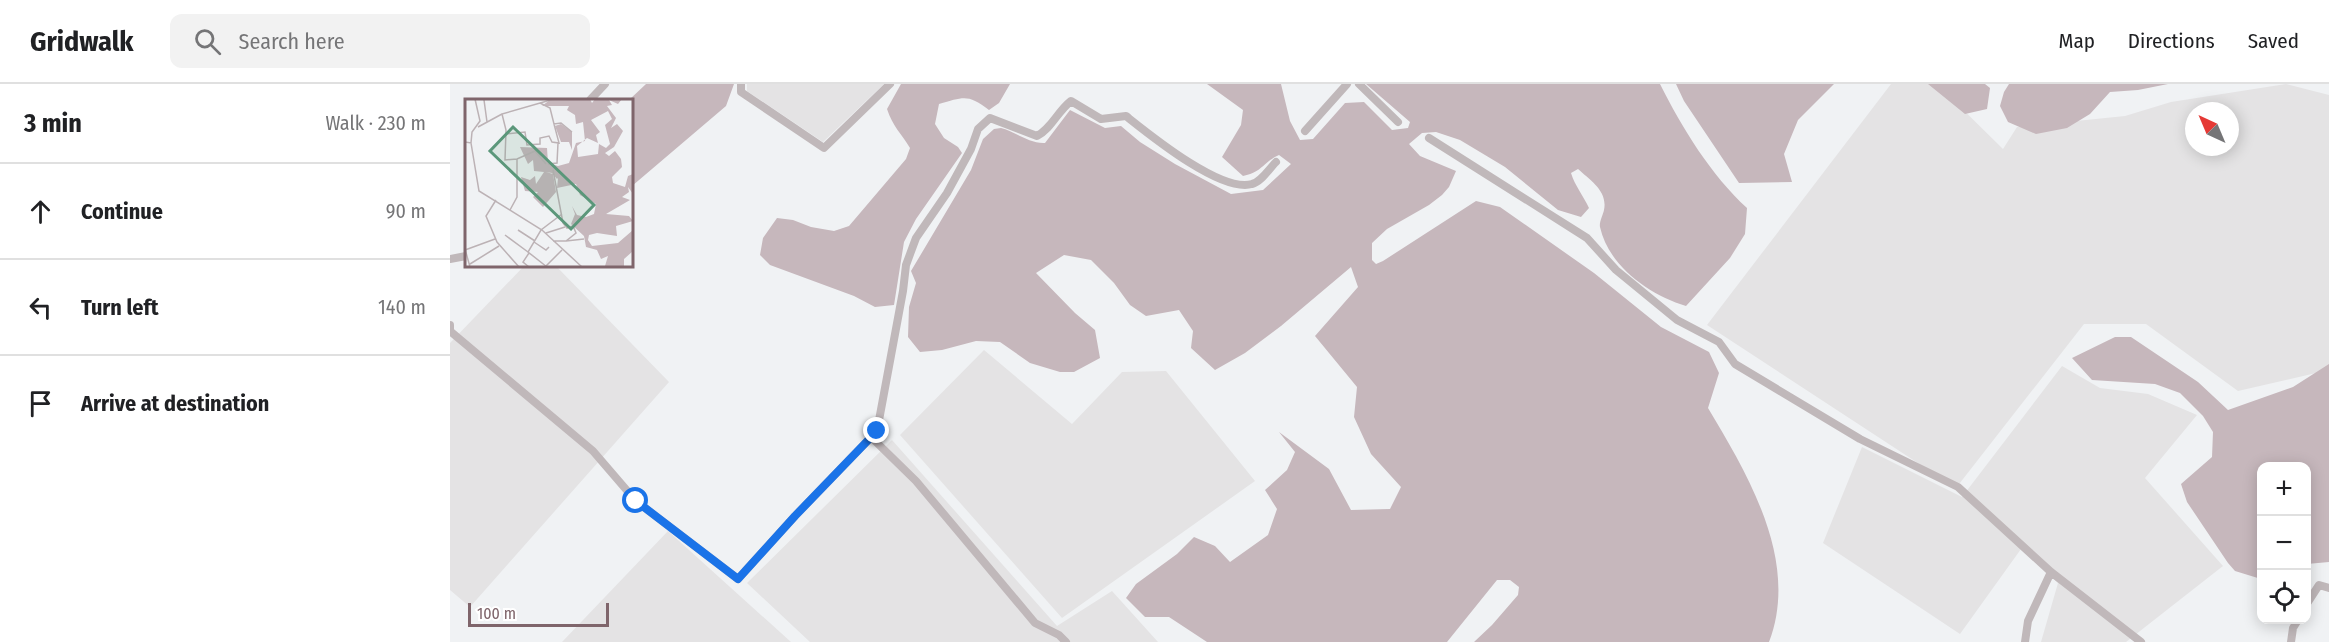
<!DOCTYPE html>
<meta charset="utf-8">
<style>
:root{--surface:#fff;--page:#f2f2f2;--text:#202124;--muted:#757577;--line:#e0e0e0}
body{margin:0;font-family:"Fira Sans Condensed",sans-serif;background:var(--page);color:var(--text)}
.controls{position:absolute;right:18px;bottom:18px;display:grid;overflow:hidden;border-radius:12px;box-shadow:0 3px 15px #0003}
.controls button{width:54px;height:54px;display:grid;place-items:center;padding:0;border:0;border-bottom:2px solid var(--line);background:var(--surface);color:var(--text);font:30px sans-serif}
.compass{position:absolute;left:1735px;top:18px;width:54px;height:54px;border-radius:50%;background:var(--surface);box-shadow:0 3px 15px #0003;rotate:316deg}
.scale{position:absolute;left:18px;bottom:15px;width:141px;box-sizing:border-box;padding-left:6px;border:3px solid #7f656b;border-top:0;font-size:16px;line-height:21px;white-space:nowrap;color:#7f656b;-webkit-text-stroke:4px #fff;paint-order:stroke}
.stop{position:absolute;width:18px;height:18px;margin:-14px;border:4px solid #1a73e8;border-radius:50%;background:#fff}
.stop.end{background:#1a73e8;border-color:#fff;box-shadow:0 2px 6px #0008}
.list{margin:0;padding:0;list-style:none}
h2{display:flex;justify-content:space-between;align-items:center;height:78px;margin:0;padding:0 24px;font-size:26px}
h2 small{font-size:20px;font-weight:400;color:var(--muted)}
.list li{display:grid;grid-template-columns:39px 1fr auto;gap:18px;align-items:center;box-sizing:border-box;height:96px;padding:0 24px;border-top:2px solid var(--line)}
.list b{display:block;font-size:22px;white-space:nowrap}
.list em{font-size:20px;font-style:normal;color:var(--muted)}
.icon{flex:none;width:33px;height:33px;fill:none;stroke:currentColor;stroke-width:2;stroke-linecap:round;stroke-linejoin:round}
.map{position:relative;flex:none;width:1879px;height:558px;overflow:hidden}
header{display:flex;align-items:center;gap:36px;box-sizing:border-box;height:84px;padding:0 30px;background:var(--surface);border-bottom:2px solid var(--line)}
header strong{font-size:28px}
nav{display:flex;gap:33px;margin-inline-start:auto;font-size:21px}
.search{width:420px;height:54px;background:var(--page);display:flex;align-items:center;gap:15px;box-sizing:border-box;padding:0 21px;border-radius:12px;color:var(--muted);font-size:22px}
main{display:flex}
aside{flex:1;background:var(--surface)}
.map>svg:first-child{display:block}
.built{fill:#e4e3e4;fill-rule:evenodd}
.water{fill:#c6b7bc}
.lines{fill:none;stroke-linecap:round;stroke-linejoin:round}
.street{stroke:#c0b8ba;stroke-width:8}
.route{stroke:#1a73e8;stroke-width:8}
.inset-road{fill:none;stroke:#bcb2b5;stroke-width:1.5}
.view{fill:#5b977a;fill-opacity:0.15;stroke:#5b977a;stroke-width:3}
.inset-edge{fill:none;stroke:#7f656b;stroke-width:3}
</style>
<header>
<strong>Gridwalk</strong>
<div class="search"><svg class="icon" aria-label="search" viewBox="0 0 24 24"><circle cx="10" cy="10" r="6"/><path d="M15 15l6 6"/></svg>Search here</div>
<nav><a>Map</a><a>Directions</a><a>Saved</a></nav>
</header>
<main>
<aside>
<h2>3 min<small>Walk · 230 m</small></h2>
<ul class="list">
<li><svg class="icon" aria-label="ahead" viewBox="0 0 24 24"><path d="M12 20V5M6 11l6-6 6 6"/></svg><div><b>Continue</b></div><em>90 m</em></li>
<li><svg class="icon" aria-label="left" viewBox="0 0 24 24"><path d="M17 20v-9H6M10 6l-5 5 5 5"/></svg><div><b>Turn left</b></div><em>140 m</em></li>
<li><svg class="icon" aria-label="arrive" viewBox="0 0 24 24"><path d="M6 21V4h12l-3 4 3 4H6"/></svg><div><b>Arrive at destination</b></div></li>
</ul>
</aside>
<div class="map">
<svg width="1879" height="558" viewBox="0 0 1879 558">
<rect width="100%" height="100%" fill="#f0f2f4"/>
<path class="built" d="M 297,0 L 434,0 L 373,58 L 297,7 Z
M 1441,0 L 1487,0 L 1553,65 L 1567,43 L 1675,32 L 1721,18 L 1836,0 L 1879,11 L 1879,286 L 1788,307 L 1696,240 L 1634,240 L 1506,404 L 1257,241 ZM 1744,27 L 1780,27 L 1780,63 L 1744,63 Z
M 74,182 L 106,182 L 219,298 L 20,523 L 0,506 L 0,259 Z
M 534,266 L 622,340 L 672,288 L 716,287 L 805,397 L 612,534 L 450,351 Z
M 1612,282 L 1650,304 L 1698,310 L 1747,331 L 1695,394 L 1773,482 L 1676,558 L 1591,558 L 1608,499 L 1571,465 L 1510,550 L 1373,459 L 1412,363 L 1512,413 Z
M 442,356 L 607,542 L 662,507 L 708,558 L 360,558 L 297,499 Z
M 218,447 L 341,558 L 112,558 Z"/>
<path class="water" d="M 196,0 L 284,0 L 276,22 L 182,102 L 182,16 L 179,16 Z
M 451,0 L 560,0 L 549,19 L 539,26 C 518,10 514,13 489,20 L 485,40 L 494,54 L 508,63 L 512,69 L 466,135 L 454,158 L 444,221 L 425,223 L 404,212 L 320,181 L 310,171 L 313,154 L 327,134 L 343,136 L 361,143 L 384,147 L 399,142 L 456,75 L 460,64 C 451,49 443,43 437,25 Z
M 757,0 L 831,0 L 840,37 L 850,56 L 863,55 L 895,19 L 914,18 L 942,46 L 958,44 L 960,38 L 916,0 L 1210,0 C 1232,44 1261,91 1297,124 L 1295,150 L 1280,174 L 1236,222 C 1200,211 1159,183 1150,143 C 1149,138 1153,131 1154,126 C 1158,107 1140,96 1128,85 L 1121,89 C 1125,102 1133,111 1139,124 L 1131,133 L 1108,126 L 1055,83 L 1010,56 L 986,48 L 972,49 L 959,60 L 970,72 L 1006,87 L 999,103 L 992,111 L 979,121 L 937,145 L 922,159 L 922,176 L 926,180 L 933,177 L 1026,117 L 1050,123 L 1144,189 L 1211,243 L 1259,268 L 1269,289 L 1258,324 C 1298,391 1350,477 1319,558 L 1024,558 L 1042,541 L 1068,511 L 1069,503 L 1060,496 L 1047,496 L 997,558 L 757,558 L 719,533 L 695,533 L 676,514 L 686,500 L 727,470 L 744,453 L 765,462 L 780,478 L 818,451 L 827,425 L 815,406 L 837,386 L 845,368 L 829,348 L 879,385 L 901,426 L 940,425 L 951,403 L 921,370 L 904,333 L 907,303 L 865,252 L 908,203 L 901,183 L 831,242 L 795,269 L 765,286 L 741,264 L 743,247 L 729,226 L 696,232 L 680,221 L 664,199 L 641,176 L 614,171 L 586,189 L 625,229 L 645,246 L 650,274 L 624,288 L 610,288 L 580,279 L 550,258 L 526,257 L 492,266 L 470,268 L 458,253 L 459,223 L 466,199 L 461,187 L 521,86 L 533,55 L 544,45 L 551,44 C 566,48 580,60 595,59 L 620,26 L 655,44 L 671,42 L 690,58 L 725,80 L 781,110 L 813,106 L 841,80 L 829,71 C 813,78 813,88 793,92 L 772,73 L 791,41 L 793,26 Z
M 1226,0 L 1384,0 L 1348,36 L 1334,70 L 1342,98 L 1289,99 L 1234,17 Z
M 1478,0 L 1535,0 L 1540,4 L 1537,25 L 1515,30 Z
M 1559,0 L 1718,0 L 1688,6 L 1660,8 L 1640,30 L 1617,44 L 1586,50 L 1558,38 L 1550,22 L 1554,8 Z
M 1665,253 L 1681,253 L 1748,298 L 1778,326 L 1843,303 L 1879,280 L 1879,478 L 1857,480 L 1856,382 L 1812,382 L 1811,495 L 1785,487 L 1778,479 L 1737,418 L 1731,400 L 1762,373 L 1763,348 L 1753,332 L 1730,309 L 1705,300 L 1642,296 L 1622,274 Z"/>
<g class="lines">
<path class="street" d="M 291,0 L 291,8 L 374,64 L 440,0
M 909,0 L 948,38
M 140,16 L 155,0
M 855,47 L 897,0
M 979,54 L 1137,154 L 1166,186 L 1227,236 L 1269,258 L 1285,280 L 1410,355 L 1508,403 L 1601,488 L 1691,558
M 0,175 L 16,172
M 0,241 L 0,247 L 143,367 L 186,417 L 288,495 L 345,432 L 427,347 L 453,207 L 456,181 L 466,154 L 497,109 L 521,65 L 528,45 L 540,34 L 587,52 C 602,44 607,28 621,17 L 651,35 L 676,32 C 700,51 771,109 802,100 C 811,98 819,85 826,78
M 421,353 L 466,397 L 585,539 L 609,551 L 616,558
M 1856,521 L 1869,501 L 1879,504
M 1575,558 L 1578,537 L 1601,488
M 1841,558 L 1843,544 L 1848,536"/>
</g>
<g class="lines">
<path class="route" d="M 186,417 L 288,495 L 345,432 L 427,347"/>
</g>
<g transform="translate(15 15)">
<rect width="168" height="168" fill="#f0f2f4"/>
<path d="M 86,0 L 125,0 L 127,4 L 130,0 L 157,0 L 153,5 L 144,1 L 147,6 L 142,7 L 151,19 L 146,29 L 152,25 L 158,32 L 149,48 L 140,54 L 144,57 L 150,52 L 156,60 L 157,68 L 147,78 L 148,84 L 160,88 L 163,77 L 168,75 L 168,95 L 163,88 L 164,93 L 157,98 L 165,101 L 141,115 L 164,117 L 168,122 L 151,127 L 152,137 L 132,134 L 124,136 L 123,141 L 127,147 L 153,144 L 168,131 L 168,152 L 159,160 L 159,168 L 140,167 L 143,157 L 136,160 L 132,151 L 121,148 L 119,137 L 106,125 L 110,115 L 107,107 L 112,116 L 121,118 L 129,115 L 131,105 L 115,96 L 111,85 L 92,89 L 93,79 L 92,80 L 87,74 L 81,73 L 88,75 L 91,93 L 78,108 L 68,98 L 73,93 L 60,92 L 56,78 L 65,81 L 70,77 L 71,85 L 79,73 L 69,72 L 68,61 L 63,65 L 55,48 L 82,49 L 83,64 L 93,67 L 104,64 L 111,44 L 120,42 L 118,23 L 111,25 L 110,16 L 102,11 L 104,7 L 77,7 ZM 143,12 L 147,20 L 140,26 L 145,45 L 141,49 L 134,45 L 133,55 L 113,58 L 112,47 L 122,39 L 133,44 L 131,36 L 135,33 L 126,21 ZM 96,25 L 107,33 L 107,51 L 104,43 L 96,43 L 90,27 Z" fill="#c6b7bc" fill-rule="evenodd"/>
<path class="inset-road" d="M 19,1 L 22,23M 75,4 L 85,9 L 89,25 L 96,24 L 107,33M 13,28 L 37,15M 41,35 L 60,33 L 62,46 L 75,45 L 75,39 L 84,37 L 87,43 L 94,44 L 89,25M 0,43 L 6,44 L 7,33 L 15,22 L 10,0M 6,44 L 14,92 L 77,131 L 117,168M 81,65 L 70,52 L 52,60 L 40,61 L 41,31 L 37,15 L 89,0M 83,65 L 92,64 L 93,44M 88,71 L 98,124 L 102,129 L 108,127 L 111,134 L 101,142 L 88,142M 31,101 L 21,117 L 32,143 L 54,168M 45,111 L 52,98 L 52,60M 53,131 L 70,142M 81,134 L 100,128M 40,136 L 63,153M 101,142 L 119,140M 69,143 L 81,151 L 84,148M 0,150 L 5,168M 0,151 L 30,140M 64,154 L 58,163 L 64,168M 5,165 L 34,147M 81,167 L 97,151M 82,168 L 63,153 L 76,131 L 97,115"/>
<path class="view" d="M 48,28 L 129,106 L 106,130 L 25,52 Z"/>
<rect width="168" height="168" class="inset-edge"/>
</g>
</svg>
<div class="controls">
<button>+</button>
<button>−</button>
<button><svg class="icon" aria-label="locate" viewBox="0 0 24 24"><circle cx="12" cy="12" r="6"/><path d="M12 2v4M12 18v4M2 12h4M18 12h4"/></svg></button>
</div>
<svg class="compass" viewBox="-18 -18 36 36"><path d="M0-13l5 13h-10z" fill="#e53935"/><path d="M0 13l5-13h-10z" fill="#757577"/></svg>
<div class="scale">100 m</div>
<div class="stop" style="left:186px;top:417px"></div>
<div class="stop end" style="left:427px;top:347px"></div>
</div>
</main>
